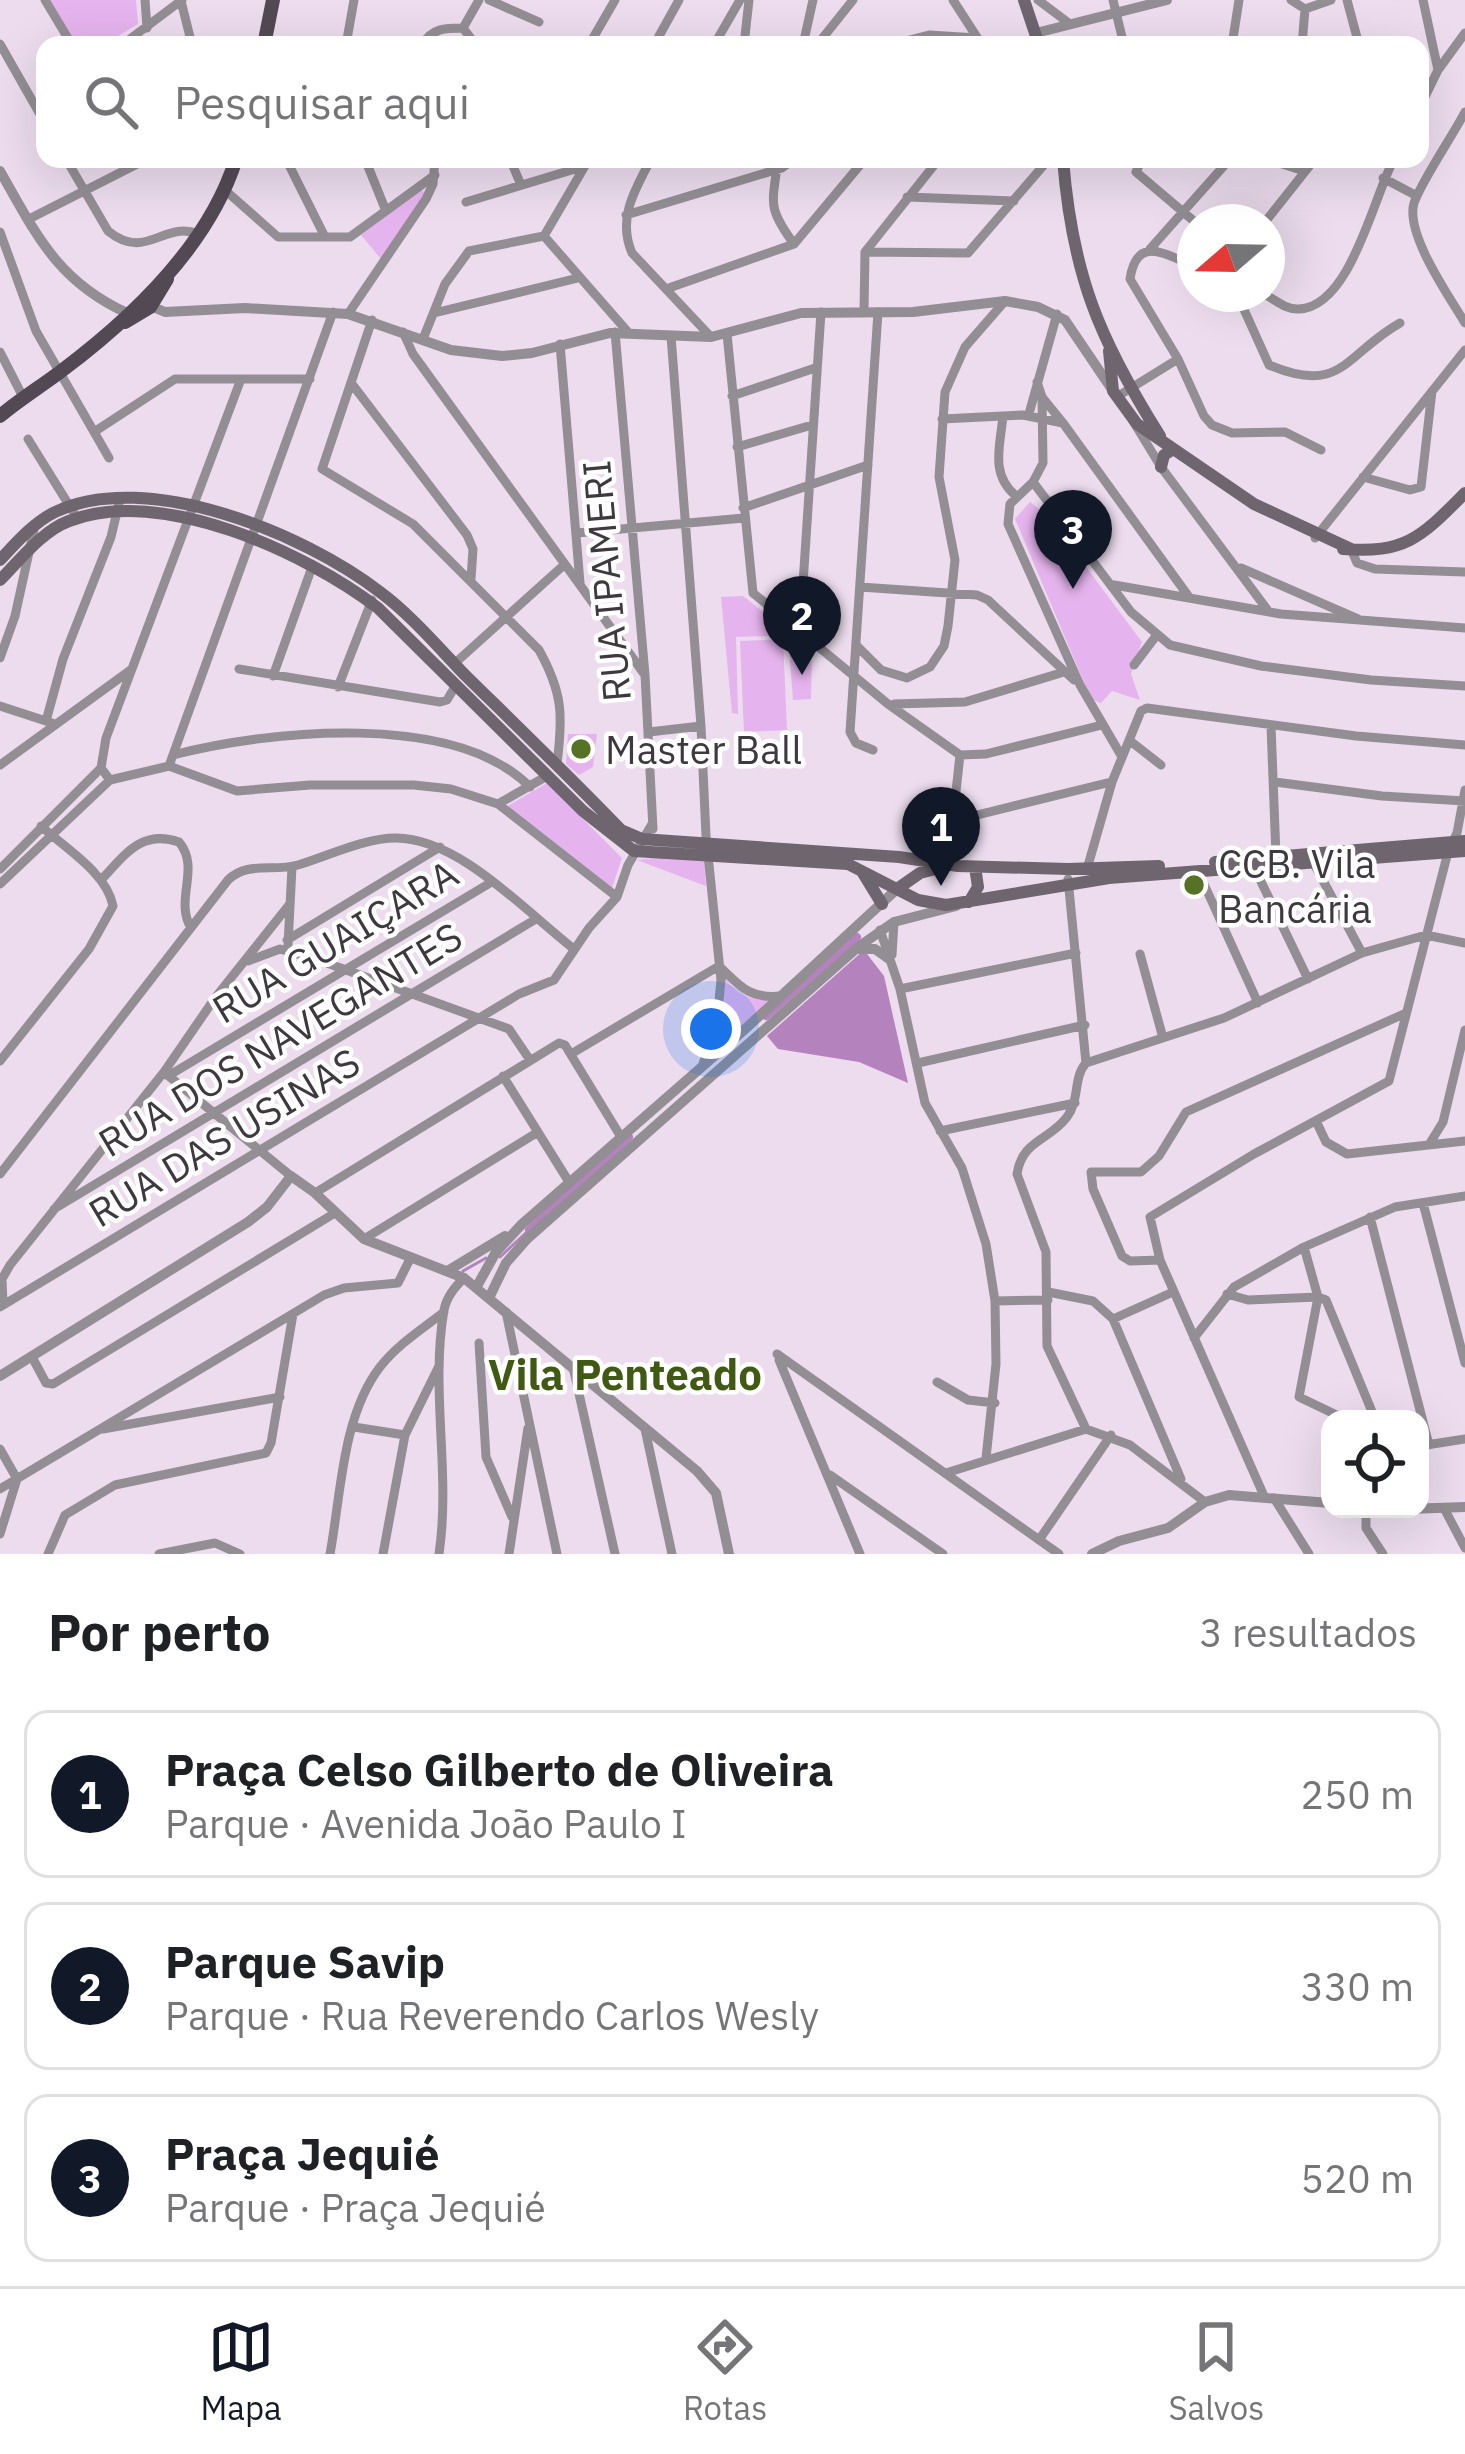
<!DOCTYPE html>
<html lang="pt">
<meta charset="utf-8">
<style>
:root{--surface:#fff;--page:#f6f6f6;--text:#202124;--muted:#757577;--line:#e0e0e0;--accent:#111827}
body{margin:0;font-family:"IBM Plex Sans",sans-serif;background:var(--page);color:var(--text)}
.controls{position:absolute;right:36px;bottom:36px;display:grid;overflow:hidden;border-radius:24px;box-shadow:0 12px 48px #0002}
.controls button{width:108px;height:108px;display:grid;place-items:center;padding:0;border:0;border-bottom:3px solid var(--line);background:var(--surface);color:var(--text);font:60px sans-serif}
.compass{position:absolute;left:1177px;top:204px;width:108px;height:108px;border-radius:50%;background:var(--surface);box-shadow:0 12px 48px #0002;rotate:250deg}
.you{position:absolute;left:711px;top:1029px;width:42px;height:42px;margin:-30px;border:9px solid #fff;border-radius:50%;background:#1a73e8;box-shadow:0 0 0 18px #1a73e833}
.badge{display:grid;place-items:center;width:78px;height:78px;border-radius:50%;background:var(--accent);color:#fff;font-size:39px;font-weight:700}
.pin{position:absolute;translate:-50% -99px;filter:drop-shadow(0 3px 6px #0008)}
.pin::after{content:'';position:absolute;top:63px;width:42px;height:36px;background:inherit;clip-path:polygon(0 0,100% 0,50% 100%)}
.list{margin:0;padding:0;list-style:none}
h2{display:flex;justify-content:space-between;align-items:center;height:156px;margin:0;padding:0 48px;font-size:51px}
h2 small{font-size:39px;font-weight:400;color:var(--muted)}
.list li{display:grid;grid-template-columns:78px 1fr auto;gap:36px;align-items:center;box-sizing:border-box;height:168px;margin:0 24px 24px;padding:0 24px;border:3px solid var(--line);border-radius:24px}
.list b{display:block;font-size:45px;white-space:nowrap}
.list p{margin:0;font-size:39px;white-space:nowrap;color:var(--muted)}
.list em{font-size:39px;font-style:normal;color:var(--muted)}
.icon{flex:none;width:66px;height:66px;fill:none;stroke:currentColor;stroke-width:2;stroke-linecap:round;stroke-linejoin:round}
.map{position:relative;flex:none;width:1465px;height:1554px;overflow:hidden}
.search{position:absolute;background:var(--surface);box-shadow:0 12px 48px #0002;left:36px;right:36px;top:36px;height:132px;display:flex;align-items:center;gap:30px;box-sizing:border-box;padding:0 42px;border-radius:24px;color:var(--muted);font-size:45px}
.sheet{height:732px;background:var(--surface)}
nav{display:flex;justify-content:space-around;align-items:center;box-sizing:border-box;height:168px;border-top:3px solid var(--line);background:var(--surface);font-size:33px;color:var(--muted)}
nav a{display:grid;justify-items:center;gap:6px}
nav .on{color:var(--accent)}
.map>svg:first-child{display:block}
.green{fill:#e5b3ed}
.water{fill:#b482bd}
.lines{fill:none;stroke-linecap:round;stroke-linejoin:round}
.stream{stroke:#b482bd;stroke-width:3}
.canal{stroke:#b482bd;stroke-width:8}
.minor{stroke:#938d94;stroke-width:9}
.tertiary{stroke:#938d94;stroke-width:10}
.secondary{stroke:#6e656f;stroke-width:12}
.primary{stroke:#534955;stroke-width:14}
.poi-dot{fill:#557226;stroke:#fff;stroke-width:4.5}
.labels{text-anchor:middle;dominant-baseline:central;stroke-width:9;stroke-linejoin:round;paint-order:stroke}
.street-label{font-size:39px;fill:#3e383f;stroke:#fff}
.poi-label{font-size:39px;fill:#3e383f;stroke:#fff;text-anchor:start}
.neighbourhood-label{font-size:42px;font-weight:bold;fill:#405a13;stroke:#fff}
</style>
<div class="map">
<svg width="1465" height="1554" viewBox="0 0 1465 1554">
<rect width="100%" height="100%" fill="#ecdcee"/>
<path class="green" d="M 50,0 L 136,0 L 138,24 L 103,45 L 75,45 Z
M 419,189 L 424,192 L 420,202 L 381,259 L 361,235 Z
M 1030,502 L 1048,516 L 1142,642 L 1131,674 L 1140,700 L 1112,691 L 1101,703 L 1091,699 L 1015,519 Z
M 743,596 L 812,651 L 811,699 L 793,700 L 788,635 L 736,637 L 738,714 L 732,713 L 721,597 Z
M 783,639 L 787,730 L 744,732 L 740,641 Z
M 568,734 L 597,734 L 593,767 L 579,775 L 566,764 Z
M 547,783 L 622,858 L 612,888 L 506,807 Z
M 664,857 L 704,861 L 706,886 L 637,860 Z
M 724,977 C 738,996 750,1000 773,1000 L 711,1051 L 722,1017 Z"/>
<path class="water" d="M 864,950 L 884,976 L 908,1083 L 859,1062 L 778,1049 L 767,1036 Z"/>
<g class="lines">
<path class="stream" d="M 500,1257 L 529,1230
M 463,1271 L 486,1258"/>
<path class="canal" d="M 766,1016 L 857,937
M 529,1230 L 629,1137"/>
<path class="minor" d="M 45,0 L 72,45
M 145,0 L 147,28
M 489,0 L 539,22
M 953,0 L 982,45
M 1038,0 L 1070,24
M 1113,0 L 1124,45
M 1291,0 L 1305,9 L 1331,0
M 1347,0 L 1359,45
M 181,1 L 192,45
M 463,28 L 479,0
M 0,44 L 45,123
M 122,45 L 182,0
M 346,45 L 354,0
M 422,45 C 432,28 445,28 463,28 L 476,45
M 589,45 L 615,0
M 654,45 L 679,0
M 714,45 L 740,0
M 744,45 L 749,0
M 803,45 L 813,0
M 817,45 L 853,0
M 890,45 L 929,35 L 977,38
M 1232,45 L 1239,0
M 1302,45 L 1305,9
M 1438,70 L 1465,33
M 1420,107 L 1438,70 L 1423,0
M 1465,112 C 1453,135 1421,182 1414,203 C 1405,234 1449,296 1465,323
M 66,159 L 108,231 C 146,262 164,220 198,234
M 286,159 L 325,237
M 365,159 L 386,211
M 510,159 L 521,185
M 651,159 C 635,190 617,218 632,253 L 711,337
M 778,159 C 773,203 766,206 794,244
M 1142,159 L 1136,172 L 1195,222
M 1267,159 L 1304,171
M 1383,178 L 1417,196
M 226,191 L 278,237 L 350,237 L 435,175
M 907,197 L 1014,201
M 466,202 L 585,166
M 626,215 L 782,168 L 794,159
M 29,219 L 147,159
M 1265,222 L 1315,159
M 0,232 L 36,331 L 109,458
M 544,236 L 589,159
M 1150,249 L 1230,159
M 865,252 L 968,253 L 1049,159
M 1195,266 C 1167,256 1137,233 1130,279 L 1178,359 L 1204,416 L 1212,425 L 1232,433 L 1285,432 L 1321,450
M 666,289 L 794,244 L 865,159
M 1237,294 L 1269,365 C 1342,396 1345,354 1400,323
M 1264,294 C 1276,300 1286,310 1299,309 C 1351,307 1374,195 1394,159
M 864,311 L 865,252 L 939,159
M 434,313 L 578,278
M 348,314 L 426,199 L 433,184 L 435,159
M 372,320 L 322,469 L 413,524 L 539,650 C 563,693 563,716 557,764
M 403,332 L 413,354 L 645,675
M 615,332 L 645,675 L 653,829
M 727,334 L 753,593 L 888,704 L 960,755
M 671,336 L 701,726 L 706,836 L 721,980 L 717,1021 L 703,1064
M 423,339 L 445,284 L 469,251 L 544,236 L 627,331
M 560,344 L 580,583
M 0,352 L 23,397
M 352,384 L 467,535 L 473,549 L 471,579
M 1123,393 L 1178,359
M 732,396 L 815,368
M 1042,397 L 1043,463 L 1033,482 L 1010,504 L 1008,524 L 1080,685 L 1122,757
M 1030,410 L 1057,314
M 1003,416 C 1000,447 990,474 1016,496
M 942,419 L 1023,415 L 1063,423 L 1042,397 L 1037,382
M 1133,421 L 1161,467 L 1269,612
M 1063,423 L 1189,597
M 94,432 L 175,379 L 310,379
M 28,439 L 77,518
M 737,447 L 812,425
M 1363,477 L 1410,490 L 1421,487 L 1432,391
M 1033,482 L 1131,612 L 1170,645 L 1261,666 L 1371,680 L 1465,686
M 743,508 L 868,465
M 577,533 L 744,518
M 1315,538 L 1465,350
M 1351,549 L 1357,563 L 1375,569 L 1465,572
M 1241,568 L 1358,619
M 1114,585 L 1281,614 L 1465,628
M 860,587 L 977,595 L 988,600 L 1074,680
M 800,629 L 821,312
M 856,645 L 881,670 L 907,678 L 930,667 L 944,646 L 948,626 L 955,560 L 939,477 L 945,392 L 965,347 L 1005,301
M 0,658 L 15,616 L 35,525
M 454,664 L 565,564
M 1134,665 L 1156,636
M 239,669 L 440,702 L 447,700 L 456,685
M 273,676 L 312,567
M 338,687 L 372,600
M 894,704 L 965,702 L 1064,672
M 0,706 L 52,723
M 46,721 L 63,659 L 111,537 L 120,499
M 1271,726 L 1276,856
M 649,732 L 701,726
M 1129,740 L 1161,765
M 873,750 L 856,743 L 850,732 L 878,312
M 173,755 C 269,730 455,711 530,787
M 960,755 L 986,754 L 1102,725
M 0,765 L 132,669
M 169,766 L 333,312
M 169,766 L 237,791 L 310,785 L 414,785 L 451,789 L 498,804 L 547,776
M 110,780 L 101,768 L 106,738 L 241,379
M 1275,782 L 1382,796 L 1465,801
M 498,804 L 617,897
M 953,821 L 1111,782
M 1313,862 L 1362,953
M 948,864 L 960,755
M 1254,867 L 1308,979
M 0,869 L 101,768
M 1087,869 L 1112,782 L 1141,711 L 1147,708 L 1356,736 L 1465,745
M 1198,871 L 1258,1003
M 1068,879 L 1086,1063 C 1073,1077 1080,1100 1067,1117 C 1049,1141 1022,1140 1017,1174 L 1046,1252 L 1047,1346 L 1086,1429
M 101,880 C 125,855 141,829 179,842 C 201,868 174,900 191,928
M 0,884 L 110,780 L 169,766
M 880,930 L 900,989 L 925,1103 L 962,1168 L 986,1244 L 995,1301 L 996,1364 L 986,1458
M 287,940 L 440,847
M 288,945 L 292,867
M 1140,954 L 1163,1038
M 892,955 L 894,922
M 248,961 L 280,949 L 324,962 L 509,1029 L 530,1060
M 719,966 C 740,986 749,999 780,996
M 900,989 L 1076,953
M 571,1054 L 719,966
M 0,1061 L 89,949 L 113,906 C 107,873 65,848 41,826
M 918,1063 L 1085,1025
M 1086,1063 L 1224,1018 L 1362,953 L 1426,935 L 1465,943
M 165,1073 L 291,1176
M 168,1076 L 490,883
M 503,1076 L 569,1182
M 1316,1121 L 1326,1142 L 1347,1154 L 1465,1141
M 940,1131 L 1075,1103
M 1430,1143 L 1443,1122 L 1465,1030
M 0,1174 L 228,880 C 247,861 273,872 298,865 C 328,856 364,838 396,838 C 459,838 526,912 574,949
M 315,1193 L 559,1043 L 565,1045 L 621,1137
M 1423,1203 L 1465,1363
M 54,1209 L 536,919
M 1370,1217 L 1429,1445
M 364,1239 L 538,1132
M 1304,1247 L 1318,1297 L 1326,1300 L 1375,1419
M 1160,1260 L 1130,1261 L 1122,1256 L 1093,1189 L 1091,1172 L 1141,1172 L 1159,1156 L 1186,1112 L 1406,1013
M 1048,1292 L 1093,1301 L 1113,1319 L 1181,1479
M 1227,1294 L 1248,1300 L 1318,1297
M 1318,1297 L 1299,1397 L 1345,1419
M 995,1301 L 1048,1300
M 3,1305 L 2,1279 L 10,1265 L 164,1072 L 215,998 L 289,905
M 0,1307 L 519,994 L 554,980 L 589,928 L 617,897 L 628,865 L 652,824
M 506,1312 L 557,1554
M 1113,1319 L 1173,1292
M 1194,1338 L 1234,1287 L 1304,1247 L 1395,1207 L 1465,1196
M 479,1343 L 486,1457 L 512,1517
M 777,1354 L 1059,1554
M 32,1357 L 46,1383 L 53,1384 L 335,1213
M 779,1360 L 860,1554
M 573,1367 L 615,1554
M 937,1382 L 968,1400 L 995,1403
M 354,1427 L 405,1435
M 103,1429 L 280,1397
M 645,1429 L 672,1554
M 1420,1446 L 1465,1439
M 0,1449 L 17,1479 L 0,1534
M 946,1473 L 1086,1429 L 1130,1445 L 1205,1502
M 830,1475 L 943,1554
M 0,1489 L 324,1295 L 344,1288 L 398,1283 L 410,1259
M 1264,1496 L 1160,1260 L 1150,1217 L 1254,1154 L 1389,1081 L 1448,852 L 1457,833 L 1465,790
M 1274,1498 L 1309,1554
M 1366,1509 L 1366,1528 L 1383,1554
M 1445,1510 L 1465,1548
M 1039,1540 L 1111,1435
M 48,1554 L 65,1515 L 115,1485 L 266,1453 L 271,1443 L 293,1314
M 159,1554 L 215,1543 L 240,1554
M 330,1554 C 341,1495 342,1416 380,1367 C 397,1345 422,1329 444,1312
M 383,1554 L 405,1435 L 439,1366
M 439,1554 C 451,1473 430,1390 444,1310 C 447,1296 455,1287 464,1278
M 509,1554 L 528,1428"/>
<path class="tertiary" d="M 1036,33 L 1167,0
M 0,171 C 36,234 57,281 127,313
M 148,305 L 165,312 L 245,308 L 348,314 L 451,350 L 502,356 L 532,353 L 610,333 L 711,337 L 801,313 L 913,312 L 1005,301 L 1038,307 L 1065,320 L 1111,388
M 859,949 L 875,949 L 889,959
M 449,1270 L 505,1236
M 476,1288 L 496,1252 L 522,1224 L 743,1031 L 897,889
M 489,1298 L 506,1263 L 527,1239 L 858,947 L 894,922 L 956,906
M 0,1376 L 248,1222 L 267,1207 L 291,1176 L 315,1193 L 364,1239 L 464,1278 L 697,1471 L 716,1493 L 729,1554
M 1408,1509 L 1465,1507
M 1092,1554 L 1119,1541 L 1168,1528 L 1205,1502 L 1229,1495 L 1330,1503"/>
<path class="secondary" d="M 1024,0 L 1039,45
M 1063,159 C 1072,274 1099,339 1160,436
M 1109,351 L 1113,391 L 1137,424 L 1254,504 L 1351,549
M 1161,467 L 1164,455 L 1172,450
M 1343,549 C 1407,554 1422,536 1465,493
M 0,560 C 16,543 33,523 55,512 C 147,468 305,534 380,592 C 411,615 438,647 465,675 C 517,726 570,777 621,830 L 642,839 L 899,857 L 958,866 L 1068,869 L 1159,866
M 0,580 C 20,560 42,531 69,521 C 161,485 306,553 378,608 L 583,811 L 634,851 L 848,864 L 918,900 L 946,905 L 1109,878 L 1465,851
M 1215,862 L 1465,841
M 863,873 L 882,904
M 897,889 L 920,873 L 939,868
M 969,902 L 978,887 L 975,867"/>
<path class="primary" d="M 264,45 L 273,0
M 125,322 L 150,307 L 167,279
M 0,416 C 19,400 40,387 60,372 C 131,319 209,245 236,159"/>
</g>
<g class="poi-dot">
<circle cx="581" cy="749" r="12"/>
<circle cx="1194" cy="885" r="12"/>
</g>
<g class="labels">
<g class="street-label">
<text transform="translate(606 581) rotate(-95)">RUA IPAMERI</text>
<text transform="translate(335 941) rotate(-31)">RUA GUAIÇARA</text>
<text transform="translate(280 1039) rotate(-31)">RUA DOS NAVEGANTES</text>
<text transform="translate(224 1137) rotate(-31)">RUA DAS USINAS</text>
</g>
<g class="poi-label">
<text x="605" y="749">Master Ball</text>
<text x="1218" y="863">CCB. Vila<tspan x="1218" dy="45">Bancária</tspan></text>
</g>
<g class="neighbourhood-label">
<text x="625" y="1374">Vila Penteado</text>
</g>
</g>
</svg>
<div class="controls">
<button><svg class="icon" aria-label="locate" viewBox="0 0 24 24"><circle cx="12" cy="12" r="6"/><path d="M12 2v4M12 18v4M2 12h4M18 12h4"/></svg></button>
</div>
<svg class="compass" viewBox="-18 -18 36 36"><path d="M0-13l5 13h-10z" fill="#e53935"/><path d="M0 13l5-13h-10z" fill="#757577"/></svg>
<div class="you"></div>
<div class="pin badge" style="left:941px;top:886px">1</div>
<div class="pin badge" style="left:802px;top:675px">2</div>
<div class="pin badge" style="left:1073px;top:589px">3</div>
<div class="search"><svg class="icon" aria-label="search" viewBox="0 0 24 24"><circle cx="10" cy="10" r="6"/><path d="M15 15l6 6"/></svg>Pesquisar aqui</div>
</div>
<section class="sheet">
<h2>Por perto<small>3 resultados</small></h2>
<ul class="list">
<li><span class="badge">1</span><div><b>Praça Celso Gilberto de Oliveira</b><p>Parque · Avenida João Paulo I</p></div><em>250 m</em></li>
<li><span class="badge">2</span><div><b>Parque Savip</b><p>Parque · Rua Reverendo Carlos Wesly</p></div><em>330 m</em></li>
<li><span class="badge">3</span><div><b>Praça Jequié</b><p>Parque · Praça Jequié</p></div><em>520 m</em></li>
</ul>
</section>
<nav>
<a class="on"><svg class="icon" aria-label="map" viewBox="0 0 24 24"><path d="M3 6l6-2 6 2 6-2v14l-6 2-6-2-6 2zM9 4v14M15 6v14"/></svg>Mapa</a>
<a><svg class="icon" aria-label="directions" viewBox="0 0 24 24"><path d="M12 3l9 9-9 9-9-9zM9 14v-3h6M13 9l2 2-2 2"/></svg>Rotas</a>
<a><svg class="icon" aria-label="saved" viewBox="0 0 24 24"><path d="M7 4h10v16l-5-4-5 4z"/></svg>Salvos</a>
</nav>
